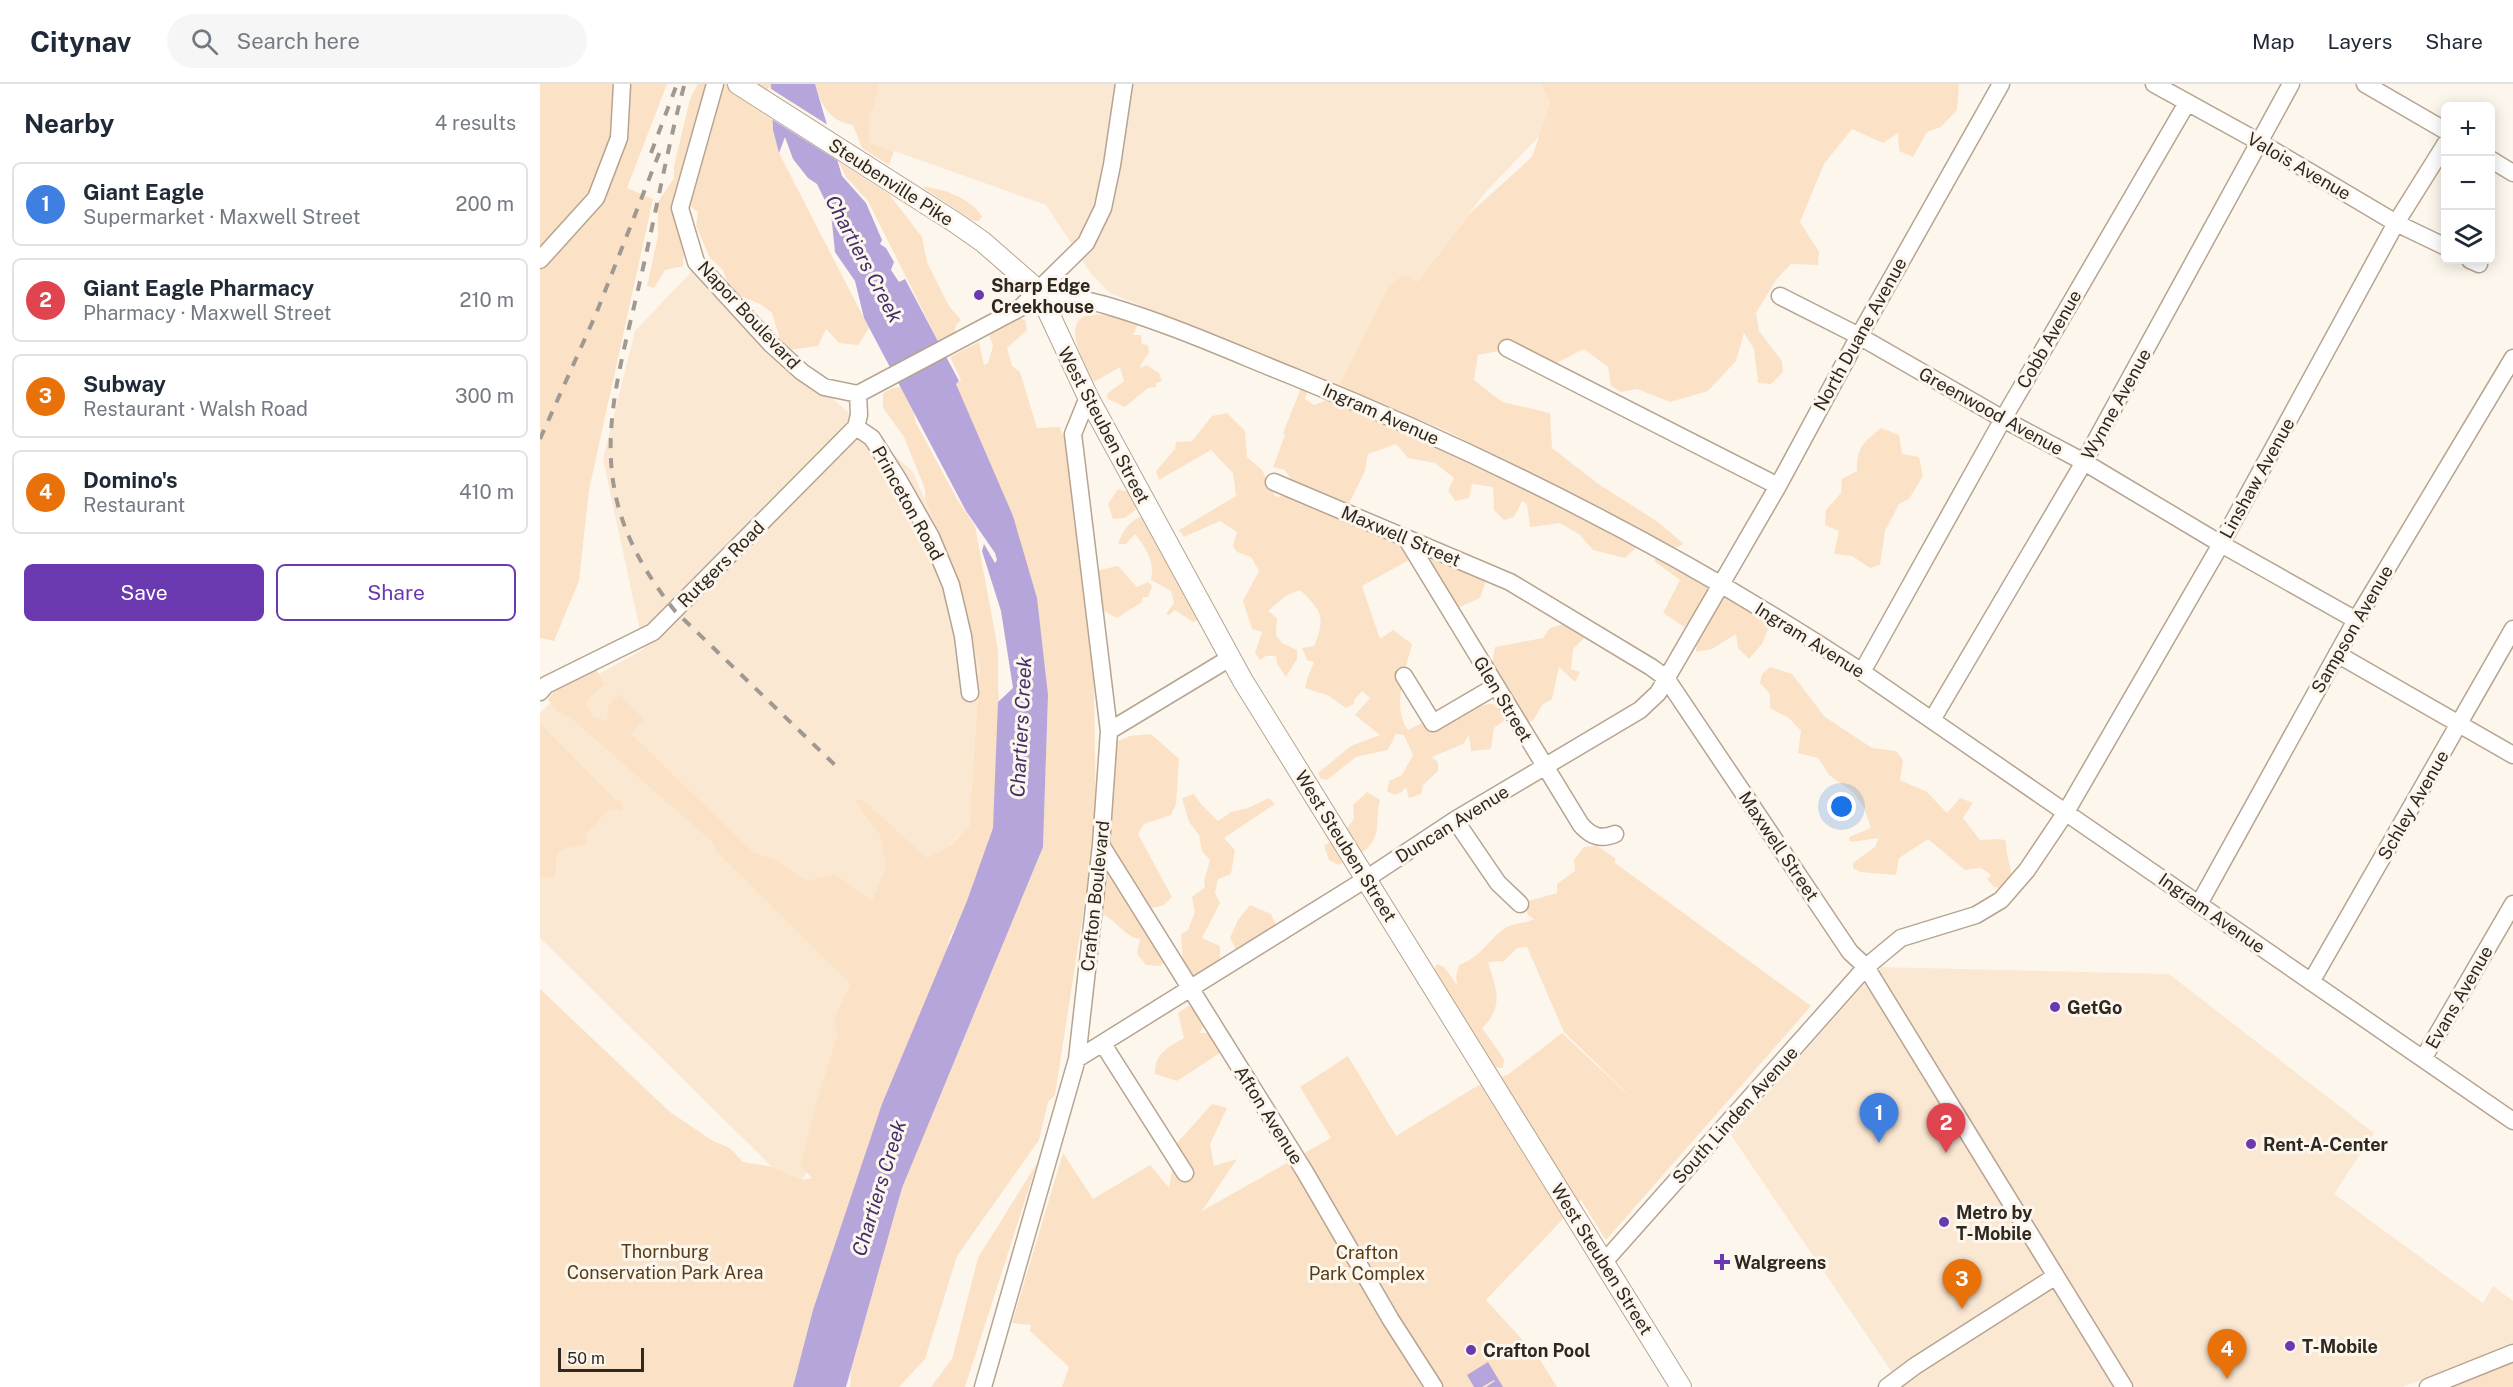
<!DOCTYPE html>
<meta charset="utf-8">
<style>
:root{--surface:#fff;--page:#f6f6f7;--text:#1f2937;--muted:#747a83;--line:#e0e1e3;--accent:#6a39b0}
body{margin:0;font-family:"Public Sans",sans-serif;background:var(--page);color:var(--text)}
.controls{position:absolute;right:18px;top:18px;display:grid;overflow:hidden;border-radius:9px;box-shadow:0 3px 15px #0003}
.controls button{width:54px;height:54px;display:grid;place-items:center;padding:0;border:0;border-bottom:2px solid var(--line);background:var(--surface);color:var(--text);font:30px sans-serif}
.scale{position:absolute;left:18px;bottom:15px;width:86px;box-sizing:border-box;padding-left:6px;border:3px solid #2f2821;border-top:0;font-size:16px;line-height:21px;white-space:nowrap;color:#2f2821;-webkit-text-stroke:4px #fdf6ed;paint-order:stroke}
.you{position:absolute;left:1302px;top:723px;width:21px;height:21px;margin:-15px;border:4px solid #fff;border-radius:50%;background:#1a73e8;box-shadow:0 0 0 9px #1a73e833}
.badge{display:grid;place-items:center;width:39px;height:39px;border-radius:50%;background:var(--accent);color:#fff;font-size:20px;font-weight:700}
.pin{position:absolute;translate:-50% -50px;filter:drop-shadow(0 2px 3px #0008)}
.pin::after{content:'';position:absolute;top:32px;width:21px;height:18px;background:inherit;clip-path:polygon(0 0,100% 0,50% 100%)}
.list{margin:0;padding:0;list-style:none}
h2{display:flex;justify-content:space-between;align-items:center;height:78px;margin:0;padding:0 24px;font-size:26px}
h2 small{font-size:20px;font-weight:400;color:var(--muted)}
.list li{display:grid;grid-template-columns:39px 1fr auto;gap:18px;align-items:center;box-sizing:border-box;height:84px;margin:0 12px 12px;padding:0 12px;border:2px solid var(--line);border-radius:9px}
.list b{display:block;font-size:22px;white-space:nowrap}
.list p{margin:0;font-size:20px;white-space:nowrap;color:var(--muted)}
.list em{font-size:20px;font-style:normal;color:var(--muted)}
.actions{display:flex;gap:12px;padding:18px 24px}
.actions a{flex:1;padding:14px 0;border:2px solid var(--accent);border-radius:9px;text-align:center;font-size:21px;color:var(--accent)}
.actions .main{background:var(--accent);color:#fff}
.icon{flex:none;width:33px;height:33px;fill:none;stroke:currentColor;stroke-width:2;stroke-linecap:round;stroke-linejoin:round}
.map{position:relative;flex:none;width:1973px;height:1303px;overflow:hidden}
header{display:flex;align-items:center;gap:36px;box-sizing:border-box;height:84px;padding:0 30px;background:var(--surface);border-bottom:2px solid var(--line)}
header strong{font-size:28px}
nav{display:flex;gap:33px;margin-inline-start:auto;font-size:21px}
.search{width:420px;height:54px;background:var(--page);display:flex;align-items:center;gap:15px;box-sizing:border-box;padding:0 21px;border-radius:33px;color:var(--muted);font-size:22px}
main{display:flex}
aside{flex:1;background:var(--surface)}
.map>svg:first-child{display:block}
.built{fill:#fbe8d3}
.green{fill:#fbe2c6}
.water{fill:#b5a5da}
.pier{fill:#fdf6ed}
.lines{fill:none;stroke-linecap:round;stroke-linejoin:round}
.minor-casing{stroke:#b6a491;stroke-width:19}
.major-casing{stroke:#b6a491;stroke-width:22}
.minor{stroke:#fff;stroke-width:16}
.major{stroke:#fff;stroke-width:20}
.rail{stroke:#a09991;stroke-width:4;stroke-dasharray:10 10;stroke-linecap:butt}
.poi-dot{fill:#6a39b0;stroke:#fdf6ed;stroke-width:2}
.labels{text-anchor:middle;dominant-baseline:central;stroke-width:6;stroke-linejoin:round;paint-order:stroke}
.street-label{font-size:18px;fill:#2f2821;stroke:#fdf6ed}
.poi-label{font-size:18px;font-weight:bold;fill:#2f2821;stroke:#fdf6ed;text-anchor:start}
.park-label{font-size:18px;fill:#573c19;stroke:#fdf6ed}
.water-label{font-size:20px;font-style:italic;fill:#442d6c;stroke:#fdf6ed}
</style>
<header>
<strong>Citynav</strong>
<div class="search"><svg class="icon" aria-label="search" viewBox="0 0 24 24"><circle cx="10" cy="10" r="6"/><path d="M15 15l6 6"/></svg>Search here</div>
<nav><a>Map</a><a>Layers</a><a>Share</a></nav>
</header>
<main>
<aside>
<h2>Nearby<small>4 results</small></h2>
<ul class="list">
<li><span class="badge" style="background:#3f7fe0">1</span><div><b>Giant Eagle</b><p>Supermarket · Maxwell Street</p></div><em>200 m</em></li>
<li><span class="badge" style="background:#e0444e">2</span><div><b>Giant Eagle Pharmacy</b><p>Pharmacy · Maxwell Street</p></div><em>210 m</em></li>
<li><span class="badge" style="background:#e8710a">3</span><div><b>Subway</b><p>Restaurant · Walsh Road</p></div><em>300 m</em></li>
<li><span class="badge" style="background:#e8710a">4</span><div><b>Domino's</b><p>Restaurant</p></div><em>410 m</em></li>
</ul>
<div class="actions"><a class="main">Save</a><a>Share</a></div>
</aside>
<div class="map">
<svg width="1973" height="1303" viewBox="0 0 1973 1303">
<rect width="100%" height="100%" fill="#fdf6ed"/>
<path class="built" d="M 338,0 L 1049,0 L 944,110 L 877,198 L 848,203 L 798,303 L 570,209 L 552,191 L 506,121 L 329,58 L 330,33 L 339,5 Z
M 153,186 L 373,388 L 400,451 L 440,583 L 429,743 L 402,769 L 263,1096 L 232,1083 L 0,854 L 0,629 L 14,615 L 104,565 L 63,375 L 95,247 Z
M 1339,883 L 1629,890 L 1834,1049 L 1794,1110 L 1943,1219 L 1953,1202 L 1973,1217 L 1973,1259 L 1863,1303 L 1362,1303 L 1191,1051 Z"/>
<path class="green" d="M 0,0 L 127,0 L 87,104 L 113,115 L 49,406 L 39,497 L 14,557 L 0,554 Z
M 158,0 L 231,0 L 233,46 L 239,69 L 329,244 L 318,261 L 299,259 L 286,245 L 278,262 L 248,266 L 242,262 L 232,229 L 220,220 L 196,210 L 190,205 L 183,186 L 170,174 L 156,142 L 158,128 L 148,121 L 143,182 L 125,186 L 114,204 L 107,202 L 118,152 L 118,118 L 134,94 L 134,82 L 150,15 Z
M 275,0 L 338,0 L 339,5 L 330,33 L 329,58 L 354,67 L 349,81 L 322,64 L 313,41 C 291,38 280,21 275,0 Z
M 1002,0 L 1419,0 L 1417,26 L 1401,43 L 1387,48 L 1373,73 L 1359,67 L 1358,49 L 1343,59 L 1312,45 L 1284,80 L 1260,138 L 1279,168 L 1278,181 L 1251,180 L 1236,196 L 1216,229 L 1219,247 L 1242,277 L 1243,288 L 1231,300 L 1218,299 L 1214,265 L 1204,249 L 1196,277 L 1168,307 L 1130,318 L 1097,305 L 1081,308 L 1071,302 L 1068,283 L 1044,265 L 1011,282 L 963,266 L 938,271 L 934,296 L 962,318 L 1010,329 L 1012,364 L 1057,399 L 1118,438 L 1144,460 L 1132,465 L 907,347 L 798,303 L 848,203 L 863,191 L 877,198 L 930,129 L 992,73 L 1010,19 Z
M 299,78 L 349,110 L 382,153 L 387,178 L 409,222 L 421,236 L 416,241 L 414,251 L 399,259 L 328,117 L 306,93 Z
M 382,103 C 403,104 430,114 442,132 L 439,137 L 434,137 Z
M 569,229 L 598,240 L 593,251 L 601,251 L 602,260 L 608,261 L 609,269 L 601,280 L 600,284 L 607,281 L 619,289 L 622,297 L 616,299 L 616,303 L 608,304 L 585,323 L 568,315 L 567,310 L 584,297 L 580,283 L 554,298 C 546,283 519,237 549,231 C 555,230 562,231 568,232 Z
M 478,234 L 485,236 L 487,246 L 467,264 L 472,282 L 480,288 L 497,344 L 520,343 L 522,350 L 528,354 L 530,397 L 554,598 L 556,747 L 515,1011 L 508,1018 L 499,1056 L 417,1172 L 385,1275 L 359,1303 L 310,1303 L 311,1285 L 362,1104 L 503,763 L 508,611 L 416,300 L 421,296 L 410,273 L 439,258 L 444,281 L 448,279 L 453,262 L 449,250 L 465,239 Z
M 368,302 L 376,339 L 417,415 L 435,442 L 458,565 L 458,604 L 461,635 L 459,750 L 428,823 L 410,852 L 401,891 L 255,1303 L 0,1303 L 0,905 L 130,1028 L 173,1057 L 190,1064 L 203,1078 L 232,1083 L 263,1096 L 272,1094 L 260,1082 L 275,1022 L 297,953 L 294,935 L 310,900 L 178,769 L 170,756 L 32,635 L 17,627 L 8,616 L 17,603 L 55,583 L 64,600 L 45,618 L 53,633 L 67,637 L 68,622 L 79,610 L 104,635 L 91,650 L 213,768 L 238,777 L 263,795 L 270,796 L 295,790 L 332,817 L 346,782 L 340,751 L 315,717 L 322,715 L 387,774 L 410,762 L 429,743 L 440,583 L 400,451 L 385,416 L 385,405 L 364,353 L 343,324 L 343,309 L 353,304 Z
M 761,304 L 767,308 L 765,315 L 774,321 L 789,315 L 879,350 L 1099,461 L 1085,474 L 1053,466 L 1040,451 L 1020,439 L 990,443 L 987,420 L 982,417 L 974,433 L 964,436 L 954,426 L 953,403 L 932,400 L 929,414 L 915,417 L 908,406 L 914,394 L 895,379 L 868,374 L 856,360 L 828,370 L 825,387 L 808,422 L 753,399 L 745,386 L 733,383 L 745,351 L 743,349 Z
M 687,329 L 705,347 L 707,373 L 722,386 L 735,412 L 739,413 L 747,408 L 854,455 L 869,476 L 822,502 L 840,555 L 853,546 L 872,560 C 866,585 851,623 868,646 L 913,623 L 923,631 C 937,623 951,614 966,625 L 966,635 L 954,644 L 951,665 L 931,667 L 929,651 L 923,660 L 892,673 L 898,678 L 898,687 L 883,701 L 881,710 L 869,714 L 866,703 L 862,708 L 855,711 L 847,707 L 849,697 L 862,691 L 873,671 L 864,651 L 856,650 L 848,666 L 816,673 L 787,696 L 781,695 L 778,689 L 811,662 L 840,651 L 815,631 L 830,614 L 822,607 L 814,616 L 814,620 L 806,624 L 789,612 L 765,604 L 767,595 L 774,578 L 767,576 L 762,564 L 774,562 C 786,533 782,527 760,506 L 747,511 L 728,527 L 737,534 L 736,551 L 742,559 L 757,566 L 757,575 L 746,593 L 737,580 L 736,572 L 726,572 L 720,576 L 715,569 L 722,548 L 712,545 L 703,517 L 719,487 L 711,473 L 697,468 L 693,462 L 697,448 L 680,437 L 644,453 L 639,446 L 696,412 L 693,389 L 671,366 L 619,396 L 616,387 L 635,365 L 636,358 L 652,357 L 672,332 Z
M 1341,344 L 1359,351 L 1362,370 L 1379,373 L 1383,392 L 1369,415 L 1359,420 L 1345,447 L 1340,481 L 1330,484 L 1312,472 L 1294,470 L 1299,447 L 1285,441 L 1286,426 L 1301,409 L 1302,395 L 1317,387 C 1317,362 1323,359 1341,344 Z
M 578,405 L 592,409 L 599,423 L 585,434 L 573,435 L 568,420 Z
M 606,431 L 663,534 L 653,538 L 635,526 L 629,531 L 626,530 L 634,519 L 631,507 L 611,496 C 615,478 606,464 595,450 L 586,460 L 578,460 C 583,445 591,435 606,431 Z
M 892,470 L 947,494 L 940,514 L 913,526 L 887,473 Z
M 1117,472 L 1161,497 L 1170,506 L 1156,531 L 1144,543 L 1123,529 L 1140,496 L 1114,477 Z
M 578,482 L 597,503 L 608,498 L 612,502 L 608,513 L 603,513 L 602,518 L 577,534 L 564,527 L 551,513 L 554,487 Z
M 1184,512 L 1191,513 L 1230,540 L 1222,560 L 1209,575 L 1198,564 L 1196,550 L 1172,565 L 1156,568 L 1158,550 L 1167,542 L 1173,521 Z
M 1028,539 L 1047,551 L 1033,565 L 1031,585 L 1040,588 L 1035,598 L 1019,583 L 1012,615 L 1002,621 L 993,637 L 983,638 L 951,588 L 955,563 L 1003,554 L 1010,544 Z
M 1230,583 L 1252,590 L 1285,633 L 1332,664 L 1356,667 L 1363,676 L 1360,696 L 1387,708 L 1407,729 L 1420,714 L 1433,719 L 1423,734 L 1440,756 L 1460,755 L 1466,757 C 1466,774 1472,783 1472,800 L 1464,798 L 1460,804 L 1454,803 L 1447,795 L 1451,791 L 1441,784 L 1425,786 L 1388,755 L 1359,774 L 1356,791 L 1320,788 L 1313,784 L 1313,779 L 1335,763 L 1339,754 L 1310,758 L 1309,753 L 1331,744 L 1324,724 L 1314,709 L 1289,691 L 1278,674 L 1258,669 L 1261,647 L 1249,634 L 1230,624 L 1230,610 L 1220,599 L 1222,590 Z
M 0,639 L 76,716 L 81,718 L 83,723 L 81,727 L 70,724 L 46,750 L 46,761 C 36,763 19,762 16,775 C 15,782 17,787 14,794 L 3,792 L 0,795 Z
M 611,650 L 639,675 L 636,720 L 631,731 L 604,740 L 598,750 L 632,813 L 624,821 L 609,825 L 575,775 L 568,755 L 571,660 L 590,652 Z
M 827,708 L 840,716 C 837,726 838,735 837,745 C 834,766 816,772 799,781 L 789,776 L 784,762 L 803,749 L 814,735 L 813,721 Z
M 654,710 L 661,720 L 678,737 L 691,728 L 708,724 L 729,714 L 735,720 L 684,754 L 695,766 L 691,790 L 678,795 L 675,809 L 680,819 L 662,854 L 680,862 L 680,890 L 661,901 L 640,892 L 643,882 L 641,850 L 648,846 L 655,828 L 652,813 L 665,803 L 664,797 L 670,776 L 662,767 L 659,751 L 649,738 L 642,714 Z
M 1057,762 L 1075,774 L 1075,779 L 1271,922 L 1066,1156 L 1041,1116 L 946,1216 L 999,1274 L 1017,1303 L 522,1303 L 529,1283 L 490,1247 L 491,1241 L 472,1239 L 523,1069 L 553,1115 L 610,1081 L 629,1104 L 637,1059 L 672,1020 L 687,1024 L 670,1060 L 674,1082 L 697,1075 L 662,1127 L 791,1054 L 760,1003 L 808,972 L 856,1052 L 937,1002 L 969,990 L 1022,949 L 1098,1020 L 1024,948 L 987,863 L 977,864 L 964,877 L 948,878 C 956,904 965,922 942,944 L 964,975 L 963,984 L 946,983 L 891,892 L 897,880 L 904,883 L 917,901 L 916,892 L 919,881 C 943,872 948,855 967,843 C 975,839 985,840 994,835 L 987,830 L 988,817 L 1017,809 L 1017,800 L 1035,787 L 1034,776 L 1044,763 Z
M 573,790 L 628,874 L 620,882 L 606,881 L 597,870 L 600,855 C 584,853 576,835 561,830 L 564,791 Z
M 710,821 L 731,830 L 737,843 L 699,871 L 690,854 L 698,836 Z
M 648,922 L 657,923 L 665,937 L 660,949 L 672,949 L 683,967 L 637,997 L 615,990 C 615,969 627,964 644,954 L 638,929 Z
M 497,1079 L 425,1303 L 391,1303 L 412,1275 L 438,1174 Z
M 1973,1279 L 1973,1303 L 1912,1303 Z"/>
<path class="water" d="M 231,0 L 275,0 L 302,92 L 326,119 L 342,156 L 340,160 L 346,164 L 354,178 L 351,186 L 359,198 L 365,195 L 419,297 L 416,300 L 473,432 L 497,514 L 508,611 L 503,763 L 362,1104 L 306,1303 L 253,1303 L 273,1226 L 342,1020 L 427,817 L 453,744 L 458,618 L 473,604 L 461,527 L 442,467 L 444,460 L 455,479 L 457,476 L 455,469 L 426,427 L 324,234 L 315,197 L 295,168 L 291,129 L 277,100 L 268,94 L 253,75 L 245,53 L 239,69 L 233,46 Z
M 948,1278 L 963,1303 L 946,1303 L 955,1297 L 954,1296 L 942,1303 L 934,1303 L 927,1291 Z"/>
<path class="pier" d="M 228,3 L 291,43 L 303,80 L 230,34 Z"/>
<g class="lines">
<g class="minor-casing">
<path id="minor" d="M 175,0 L 140,124 L 156,178 L 231,260 L 262,288 L 284,303 L 318,310 L 480,224 L 546,159 L 563,124 L 572,81 L 584,0
M 1614,0 L 1721,59 L 1856,139 L 1906,163
M 1825,0 L 1906,47
M 1950,75 L 1973,89
M 0,176 L 56,114 L 79,54 L 82,0
M 1930,176 L 1939,180
M 498,206 C 520,211 543,215 565,221 C 631,240 694,269 757,294 C 954,374 1145,471 1322,588 L 1973,1037
M 1240,212 L 1319,252 L 1463,335 L 1544,378 L 1681,460 L 1816,536
M 967,264 L 1238,402
M 316,343 L 332,354 L 358,395 L 391,453 L 411,501 L 423,552 L 430,609
M 734,398 L 970,498 L 1111,583 L 1126,594 L 1310,868 L 1326,883 L 1584,1303
M 866,454 L 1041,741 C 1051,752 1060,756 1075,750
M 1797,570 L 1973,671
M 1322,588 L 1463,335 L 1647,19
M 864,592 L 893,639 L 956,602
M 0,608 L 6,601 L 113,548 L 316,343 L 319,331 L 318,310
M 1392,636 L 1544,378 L 1751,0
M 569,647 L 690,574
M 915,736 L 958,799 L 980,820
M 561,761 L 765,1088 L 851,1236 L 894,1303
M 1659,820 L 1816,536 L 1973,274
M 1771,898 L 1973,545
M 563,960 L 645,1089
M 537,975 L 826,795 L 915,736 L 1100,626 L 1118,609 L 1238,402 L 1319,252 L 1461,0
M 1883,975 L 1973,820
M 1064,1178 L 1326,883 L 1361,854 L 1436,831 L 1461,816 L 1487,786 L 1526,728 L 1681,460 L 1856,139 L 1906,59
M 443,1303 L 537,975 L 561,761 L 569,647 L 533,350 L 548,313
M 1347,1303 L 1375,1282 L 1516,1192
M 1888,1303 L 1973,1269"/>
</g>
<g class="major-casing">
<path id="major" d="M 198,0 L 416,139 L 443,158 L 498,206 L 548,313 L 703,597 L 1141,1303"/>
</g>
<use href="#minor" class="minor"/>
<use href="#major" class="major"/>
<path class="rail" d="M 144,2 C 128,62 117,123 103,184 C 72,321 37,405 135,527 L 295,681
M 111,69 L 137,0
M 0,355 L 56,230 L 122,62"/>
</g>
<g class="poi-dot">
<circle cx="439" cy="211" r="6"/>
<circle cx="1515" cy="923" r="6"/>
<circle cx="1711" cy="1060" r="6"/>
<circle cx="1404" cy="1138" r="6"/>
<path d="M1179 1169h6v6h6v6h-6v6h-6v-6h-6v-6h6z"/>
<circle cx="1750" cy="1262" r="6"/>
<circle cx="931" cy="1266" r="6"/>
</g>
<g class="labels">
<g class="street-label">
<text transform="translate(1759 82) rotate(30)">Valois Avenue</text>
<text transform="translate(351 98) rotate(33)">Steubenville Pike</text>
<text transform="translate(209 231) rotate(47)">Napor Boulevard</text>
<text transform="translate(1320 250) rotate(-61)">North Duane Avenue</text>
<text transform="translate(1509 255) rotate(-60)">Cobb Avenue</text>
<text transform="translate(1576 320) rotate(-61)">Wynne Avenue</text>
<text transform="translate(1451 327) rotate(29)">Greenwood Avenue</text>
<text transform="translate(841 330) rotate(24)">Ingram Avenue</text>
<text transform="translate(564 341) rotate(62)">West Steuben Street</text>
<text transform="translate(1717 394) rotate(-61)">Linshaw Avenue</text>
<text transform="translate(368 419) rotate(61)">Princeton Road</text>
<text transform="translate(861 452) rotate(23)">Maxwell Street</text>
<text transform="translate(181 480) rotate(-45)">Rutgers Road</text>
<text transform="translate(1812 545) rotate(-60)">Sampson Avenue</text>
<text transform="translate(1270 556) rotate(32)">Ingram Avenue</text>
<text transform="translate(963 615) rotate(59)">Glen Street</text>
<text transform="translate(1873 721) rotate(-60)">Schley Avenue</text>
<text transform="translate(912 740) rotate(-32)">Duncan Avenue</text>
<text transform="translate(806 762) rotate(58)">West Steuben Street</text>
<text transform="translate(1239 762) rotate(56)">Maxwell Street</text>
<text transform="translate(555 812) rotate(-84)">Crafton Boulevard</text>
<text transform="translate(1672 829) rotate(35)">Ingram Avenue</text>
<text transform="translate(1919 913) rotate(-60)">Evans Avenue</text>
<text transform="translate(729 1031) rotate(58)">Afton Avenue</text>
<text transform="translate(1195 1031) rotate(-48)">South Linden Avenue</text>
<text transform="translate(1062 1175) rotate(58)">West Steuben Street</text>
</g>
<g class="poi-label">
<text x="451" y="201">Sharp Edge<tspan x="451" dy="21">Creekhouse</tspan></text>
<text x="1527" y="923">GetGo</text>
<text x="1723" y="1060">Rent-A-Center</text>
<text x="1416" y="1128">Metro by<tspan x="1416" dy="21">T-Mobile</tspan></text>
<text x="1194" y="1178">Walgreens</text>
<text x="1762" y="1262">T-Mobile</text>
<text x="943" y="1266">Crafton Pool</text>
</g>
<g class="park-label">
<text x="125" y="1167">Thornburg<tspan x="125" dy="21">Conservation Park Area</tspan></text>
<text x="827" y="1168">Crafton<tspan x="827" dy="21">Park Complex</tspan></text>
</g>
<g class="water-label">
<text transform="translate(324 175) rotate(62)">Chartiers Creek</text>
<text transform="translate(481 643) rotate(-87)">Chartiers Creek</text>
<text transform="translate(339 1104) rotate(-73)">Chartiers Creek</text>
</g>
</g>
</svg>
<div class="controls">
<button>+</button>
<button>−</button>
<button><svg class="icon" aria-label="layers" viewBox="0 0 24 24"><path d="M12 4l9 5-9 5-9-5zM3 14l9 5 9-5"/></svg></button>
</div>
<div class="scale">50 m</div>
<div class="you"></div>
<div class="pin badge" style="left:1339px;top:1059px;background:#3f7fe0">1</div>
<div class="pin badge" style="left:1406px;top:1069px;background:#e0444e">2</div>
<div class="pin badge" style="left:1422px;top:1225px;background:#e8710a">3</div>
<div class="pin badge" style="left:1687px;top:1295px;background:#e8710a">4</div>
</div>
</main>
